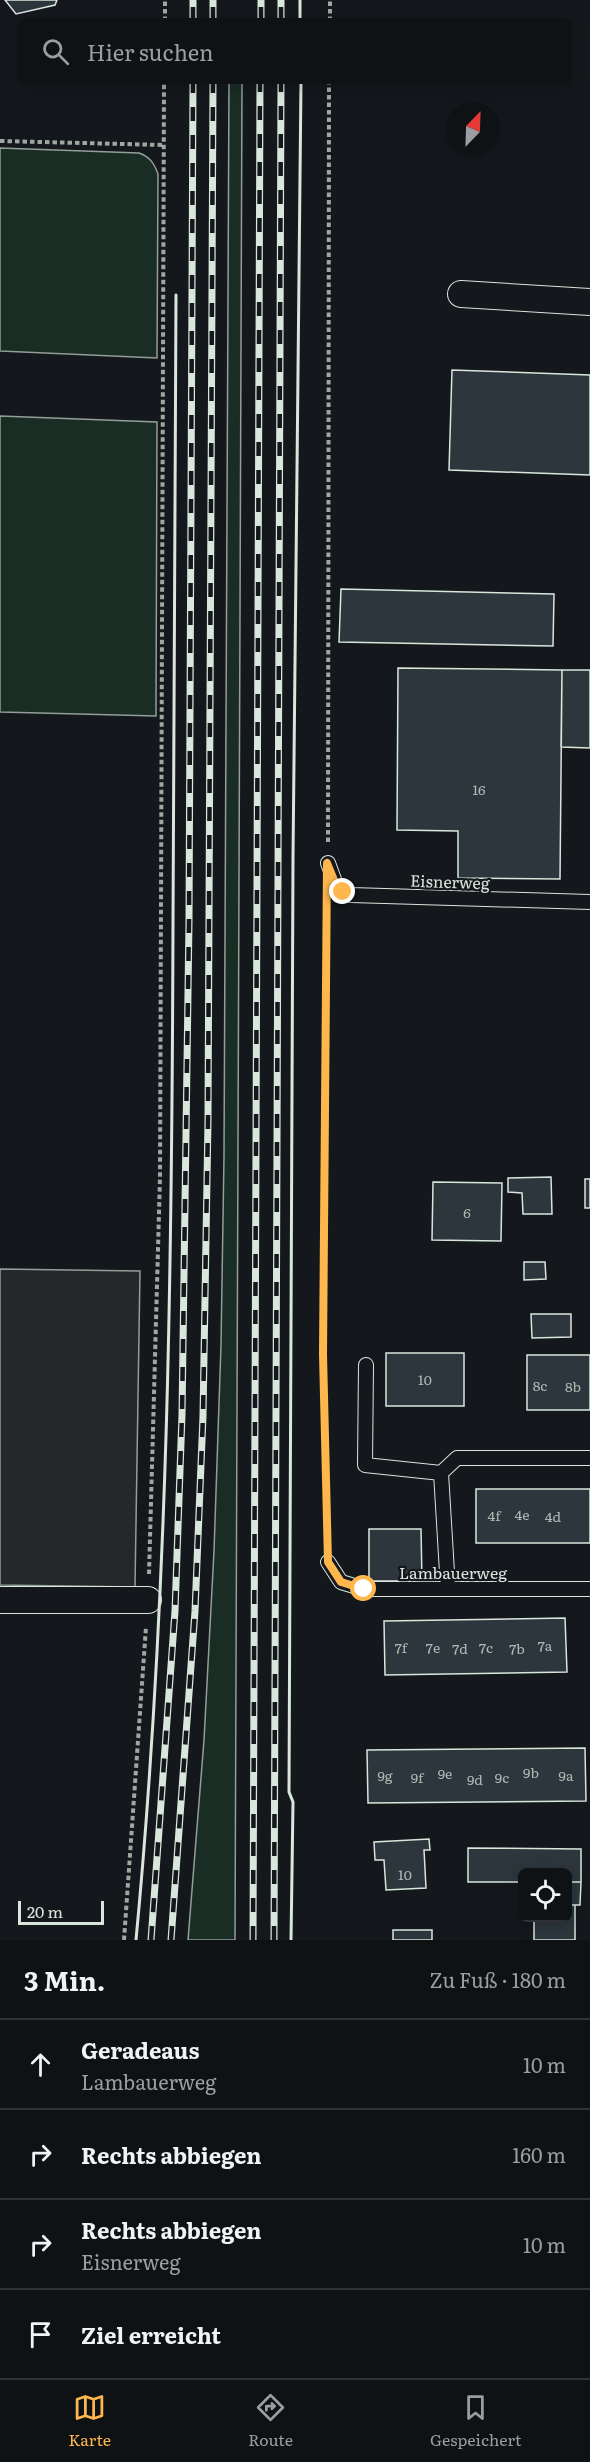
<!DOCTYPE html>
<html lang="de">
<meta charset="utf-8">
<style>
:root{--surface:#0f1215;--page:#181b1e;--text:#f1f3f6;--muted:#9b9ea0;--line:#2f3234;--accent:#ffb74d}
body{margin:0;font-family:Literata,serif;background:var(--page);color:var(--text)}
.controls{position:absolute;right:18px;bottom:18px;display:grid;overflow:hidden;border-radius:9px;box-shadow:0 3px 15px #0003}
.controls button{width:54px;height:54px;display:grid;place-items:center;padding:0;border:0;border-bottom:2px solid var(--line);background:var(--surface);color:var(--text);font:30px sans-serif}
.compass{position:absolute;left:446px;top:102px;width:54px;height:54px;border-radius:50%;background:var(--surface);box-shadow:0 3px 15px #0003;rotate:23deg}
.scale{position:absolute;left:18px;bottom:15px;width:86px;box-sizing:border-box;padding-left:6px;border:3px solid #d8e6dc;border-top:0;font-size:16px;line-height:21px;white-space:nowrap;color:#d8e6dc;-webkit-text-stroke:4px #14181c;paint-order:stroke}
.stop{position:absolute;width:18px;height:18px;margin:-14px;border:4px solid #ffb74d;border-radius:50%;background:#fff}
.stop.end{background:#ffb74d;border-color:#fff;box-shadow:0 2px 6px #0008}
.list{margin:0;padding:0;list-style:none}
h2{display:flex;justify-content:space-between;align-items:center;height:78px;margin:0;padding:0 24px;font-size:26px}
h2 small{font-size:20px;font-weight:400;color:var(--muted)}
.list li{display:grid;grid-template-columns:39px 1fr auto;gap:18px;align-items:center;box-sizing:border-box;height:90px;padding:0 24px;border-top:2px solid var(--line)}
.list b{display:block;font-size:22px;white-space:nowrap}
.list p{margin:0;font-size:20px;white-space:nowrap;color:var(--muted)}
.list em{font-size:20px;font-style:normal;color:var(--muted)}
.icon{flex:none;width:33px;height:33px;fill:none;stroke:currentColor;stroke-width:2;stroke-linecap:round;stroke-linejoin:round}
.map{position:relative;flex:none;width:590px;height:1940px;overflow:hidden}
.search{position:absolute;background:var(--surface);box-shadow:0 3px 15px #0003;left:18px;right:18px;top:18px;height:66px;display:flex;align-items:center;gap:15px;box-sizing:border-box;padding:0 21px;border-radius:9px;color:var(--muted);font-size:22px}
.sheet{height:438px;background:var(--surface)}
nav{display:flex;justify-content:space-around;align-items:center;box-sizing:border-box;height:84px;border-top:2px solid var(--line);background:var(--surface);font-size:16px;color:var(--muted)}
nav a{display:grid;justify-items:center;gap:3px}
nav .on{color:var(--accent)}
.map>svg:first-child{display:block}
.green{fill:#1a2d24;stroke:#939e99;stroke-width:1.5}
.parking{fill:#24282b;stroke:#939e99;stroke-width:1.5}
.building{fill:#2c363c;stroke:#d8e6dc;stroke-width:1.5}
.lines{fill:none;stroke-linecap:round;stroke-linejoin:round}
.service-casing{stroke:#d8e6dc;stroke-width:16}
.minor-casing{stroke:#d8e6dc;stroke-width:28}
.path{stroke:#9da8a2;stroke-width:4;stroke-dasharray:4.5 3;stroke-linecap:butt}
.service{stroke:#14181c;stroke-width:14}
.minor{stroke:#14181c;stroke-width:26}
.rail-casing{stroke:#d8e6dc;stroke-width:7}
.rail{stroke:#14181c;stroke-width:4.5;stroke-dasharray:14;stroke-linecap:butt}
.wall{stroke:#d8e6dc;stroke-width:3}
.route{stroke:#ffb74d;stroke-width:8}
.labels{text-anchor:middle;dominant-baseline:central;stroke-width:4.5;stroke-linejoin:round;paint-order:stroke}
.number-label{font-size:14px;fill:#adbab4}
.street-label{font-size:16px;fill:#d8e6dc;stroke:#14181c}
</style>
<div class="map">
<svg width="590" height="1940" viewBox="0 0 590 1940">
<rect width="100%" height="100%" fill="#14181c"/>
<path class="green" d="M 229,81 L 242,81 L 235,1940 L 188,1940 L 204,1740 L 214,1551 L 221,1345 L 224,1156 Z
M 0,148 L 139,153 C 150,157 154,163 158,174 L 157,358 L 0,351 Z
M 0,416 L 157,422 L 156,716 L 0,712 Z"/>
<path class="parking" d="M 0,1269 L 140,1271 L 135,1587 L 0,1585 Z"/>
<path class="building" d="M 5,0 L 57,0 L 55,5 L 16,14 Z
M 452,370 L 590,375 L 590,475 L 449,470 Z
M 341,589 L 554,594 L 553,646 L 339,642 Z
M 398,668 L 562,670 L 560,879 L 458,878 L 458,831 L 397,830 Z
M 562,670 L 590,670 L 590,748 L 561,747 Z
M 551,1177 L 552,1214 L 523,1214 L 522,1193 L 508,1192 L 508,1178 Z
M 585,1179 L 590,1179 L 590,1208 L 585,1208 Z
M 433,1182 L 502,1183 L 501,1241 L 432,1240 Z
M 524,1262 L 545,1262 L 546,1279 L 524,1280 Z
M 531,1314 L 571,1314 L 571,1337 L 532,1338 Z
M 386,1353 L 464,1353 L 464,1406 L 386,1406 Z
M 527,1355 L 590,1355 L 590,1410 L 527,1410 Z
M 476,1489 L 590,1489 L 590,1543 L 476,1543 Z
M 369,1529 L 421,1529 L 422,1581 L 369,1581 Z
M 565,1618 L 567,1672 L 385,1675 L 384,1621 Z
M 585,1748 L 586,1801 L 368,1803 L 367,1750 Z
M 429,1839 L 430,1850 L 424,1850 L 426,1888 L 386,1890 L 384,1860 L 375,1860 L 374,1842 Z
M 468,1848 L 581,1849 L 581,1882 L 568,1882 L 568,1872 L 522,1872 L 522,1882 L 468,1882 Z
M 568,1882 L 581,1882 L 580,1905 L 568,1905 Z
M 568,1905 L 575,1905 L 575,1940 L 534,1940 L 534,1918 L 568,1918 Z
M 393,1930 L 432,1930 L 432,1940 L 393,1940 Z"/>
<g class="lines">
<g class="service-casing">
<path id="service" d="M 328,863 L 336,885 L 351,895 L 590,902
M 366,1365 L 365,1465 L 441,1473
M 328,1562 L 341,1582 L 364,1589 L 590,1589
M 448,1589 L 441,1473 L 457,1458 L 590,1458"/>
</g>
<g class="minor-casing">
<path id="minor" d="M 461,294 L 590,302
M 0,1600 L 148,1600"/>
</g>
<path class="path" d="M 165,21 L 165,0
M 330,21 L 330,0
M 0,141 L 164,145
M 328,842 L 329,81
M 327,904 L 323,1355 L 327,1541
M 149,1574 L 160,1177 L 164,81
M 124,1940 L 146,1627"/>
<use href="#service" class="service"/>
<use href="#minor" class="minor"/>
<g class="rail-casing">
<path id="rail" d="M 193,21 L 193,0
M 213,21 L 213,0
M 261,21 L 261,0
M 281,21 L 281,0
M 151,1940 L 175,1611 L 182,1415 L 189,922 L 193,81
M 171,1940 L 195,1611 L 203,1416 L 208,1121 L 213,81
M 253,1940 L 260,81
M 274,1940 L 281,81"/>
</g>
<use href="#rail" class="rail"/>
<path class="wall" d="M 300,0 L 300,21
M 136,1940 C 168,1602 172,1263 173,924 C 174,714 175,505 176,295
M 291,1940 L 293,1802 L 289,1792 L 293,858 L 301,81"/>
</g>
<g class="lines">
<path class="route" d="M 343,892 L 336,885 L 327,863 L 323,1354 L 328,1562 L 341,1582 L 364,1589"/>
</g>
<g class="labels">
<g class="number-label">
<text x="479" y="789">16</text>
<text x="467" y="1212">6</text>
<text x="425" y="1379">10</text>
<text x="540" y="1385">8c</text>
<text x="573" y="1386">8b</text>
<text x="522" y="1514">4e</text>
<text x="494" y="1515">4f</text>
<text x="553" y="1516">4d</text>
<text x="545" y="1645">7a</text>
<text x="401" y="1647">7f</text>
<text x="433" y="1647">7e</text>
<text x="486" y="1647">7c</text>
<text x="460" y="1648">7d</text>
<text x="517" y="1648">7b</text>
<text x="531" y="1772">9b</text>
<text x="445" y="1773">9e</text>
<text x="385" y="1775">9g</text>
<text x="566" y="1775">9a</text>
<text x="417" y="1777">9f</text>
<text x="502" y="1777">9c</text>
<text x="475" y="1779">9d</text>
<text x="405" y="1874">10</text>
</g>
<g class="street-label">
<text transform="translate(450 881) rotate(2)">Eisnerweg</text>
<text x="453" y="1572">Lambauerweg</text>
</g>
</g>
</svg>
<div class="controls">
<button><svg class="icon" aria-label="locate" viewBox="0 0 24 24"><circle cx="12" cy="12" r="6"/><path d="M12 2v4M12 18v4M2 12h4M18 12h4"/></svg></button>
</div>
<svg class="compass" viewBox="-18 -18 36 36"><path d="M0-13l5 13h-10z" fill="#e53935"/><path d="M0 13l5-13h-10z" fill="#9b9ea0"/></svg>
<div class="scale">20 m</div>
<div class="stop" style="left:364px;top:1589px"></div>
<div class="stop end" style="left:343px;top:892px"></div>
<div class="search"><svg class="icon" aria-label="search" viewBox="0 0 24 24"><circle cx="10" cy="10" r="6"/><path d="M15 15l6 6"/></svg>Hier suchen</div>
</div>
<section class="sheet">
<h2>3 Min.<small>Zu Fuß · 180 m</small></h2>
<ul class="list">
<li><svg class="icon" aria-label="ahead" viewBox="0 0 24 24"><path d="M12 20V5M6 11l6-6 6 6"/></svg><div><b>Geradeaus</b><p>Lambauerweg</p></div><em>10 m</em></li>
<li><svg class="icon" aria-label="right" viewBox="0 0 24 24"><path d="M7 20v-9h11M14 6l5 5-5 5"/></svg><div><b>Rechts abbiegen</b></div><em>160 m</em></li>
<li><svg class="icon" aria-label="right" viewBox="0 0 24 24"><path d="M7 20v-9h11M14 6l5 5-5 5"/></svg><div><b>Rechts abbiegen</b><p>Eisnerweg</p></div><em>10 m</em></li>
<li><svg class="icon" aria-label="arrive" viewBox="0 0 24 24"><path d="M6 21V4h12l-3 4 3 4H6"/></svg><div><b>Ziel erreicht</b></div></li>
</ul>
</section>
<nav>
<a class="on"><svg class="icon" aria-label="map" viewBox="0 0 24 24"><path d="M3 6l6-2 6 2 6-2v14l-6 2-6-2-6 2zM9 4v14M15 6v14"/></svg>Karte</a>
<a><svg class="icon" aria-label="directions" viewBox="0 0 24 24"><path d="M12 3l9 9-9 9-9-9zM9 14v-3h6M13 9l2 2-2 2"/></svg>Route</a>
<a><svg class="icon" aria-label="saved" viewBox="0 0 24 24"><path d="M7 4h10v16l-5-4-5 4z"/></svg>Gespeichert</a>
</nav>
